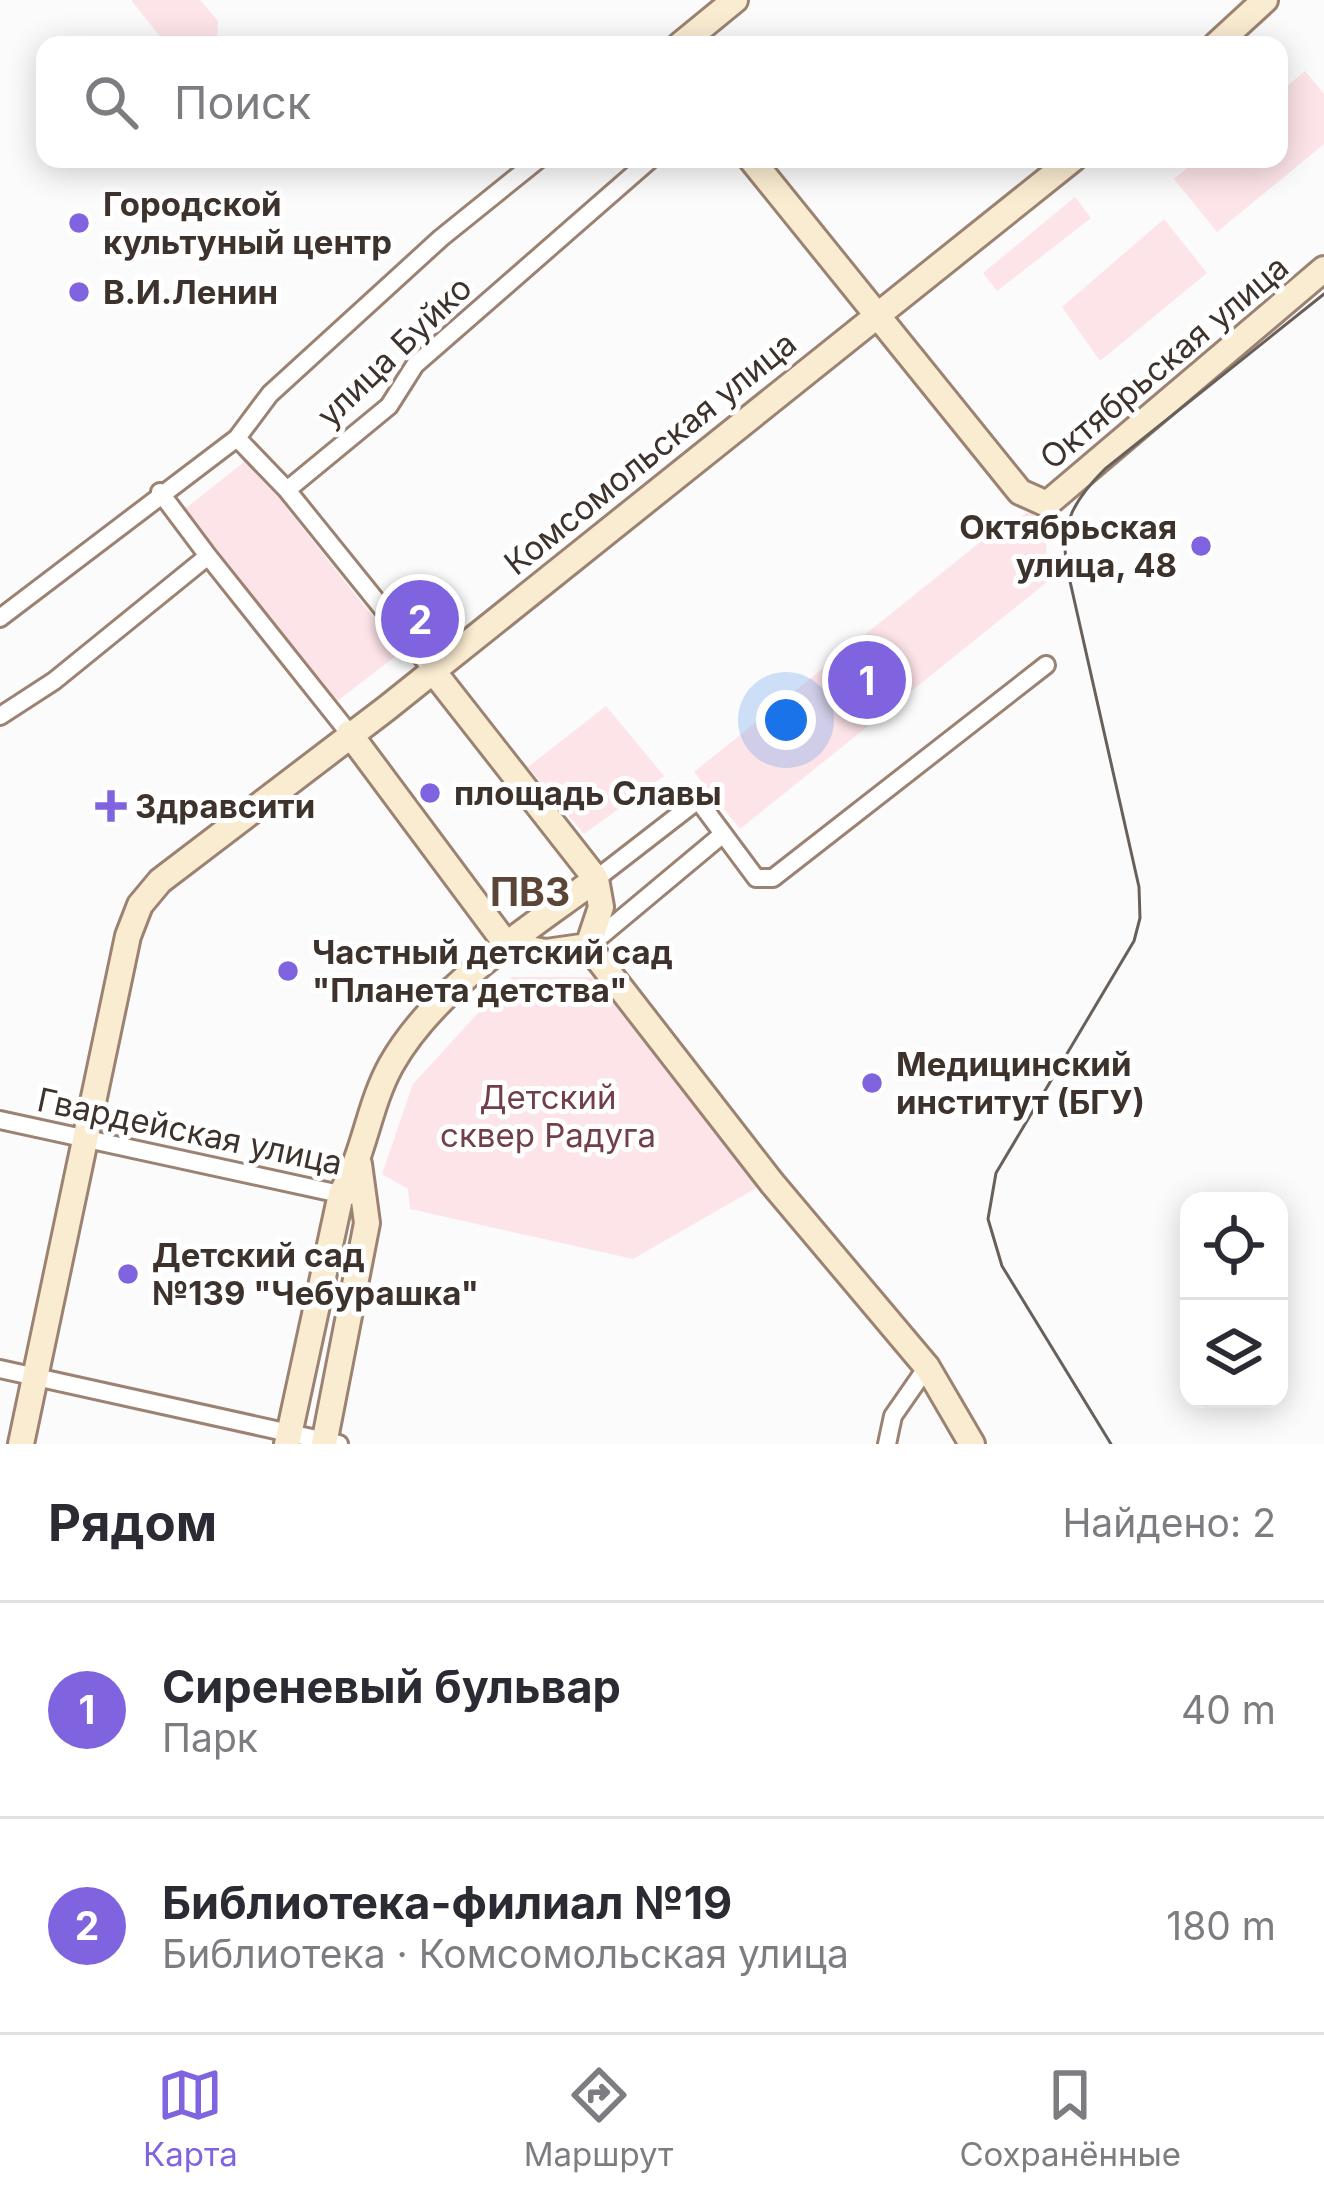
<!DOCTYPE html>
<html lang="ru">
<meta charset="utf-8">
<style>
:root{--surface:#fff;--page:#f2f2f3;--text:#2b2b33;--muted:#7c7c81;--line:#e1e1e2;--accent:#8064df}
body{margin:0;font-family:Inter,sans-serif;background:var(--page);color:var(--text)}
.controls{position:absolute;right:36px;bottom:36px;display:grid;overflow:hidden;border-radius:24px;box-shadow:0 6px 30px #0003}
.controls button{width:108px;height:108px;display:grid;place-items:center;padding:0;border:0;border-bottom:3px solid var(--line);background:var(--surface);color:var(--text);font:60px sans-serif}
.you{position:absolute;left:786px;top:720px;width:42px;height:42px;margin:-30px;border:9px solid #fff;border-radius:50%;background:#1a73e8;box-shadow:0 0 0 18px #1a73e833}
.badge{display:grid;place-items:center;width:78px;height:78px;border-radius:50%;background:var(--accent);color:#fff;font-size:39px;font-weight:700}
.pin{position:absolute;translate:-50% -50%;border:6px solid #fff;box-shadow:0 3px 12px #0006}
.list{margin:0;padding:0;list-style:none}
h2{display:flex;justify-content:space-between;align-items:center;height:156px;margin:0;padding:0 48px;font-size:51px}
h2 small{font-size:39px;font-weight:400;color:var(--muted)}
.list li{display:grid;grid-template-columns:78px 1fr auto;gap:36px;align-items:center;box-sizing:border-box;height:216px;padding:0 48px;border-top:3px solid var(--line)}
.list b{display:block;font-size:45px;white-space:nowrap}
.list p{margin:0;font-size:39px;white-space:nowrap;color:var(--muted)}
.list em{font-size:39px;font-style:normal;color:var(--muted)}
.icon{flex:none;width:66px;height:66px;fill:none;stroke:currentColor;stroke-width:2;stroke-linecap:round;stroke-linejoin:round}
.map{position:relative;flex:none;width:1324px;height:1444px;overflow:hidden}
.search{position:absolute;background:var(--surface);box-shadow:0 6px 30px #0003;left:36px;right:36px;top:36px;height:132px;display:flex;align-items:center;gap:30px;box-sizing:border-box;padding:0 42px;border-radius:24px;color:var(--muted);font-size:45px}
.sheet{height:588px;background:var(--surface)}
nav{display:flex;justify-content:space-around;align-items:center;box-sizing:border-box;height:168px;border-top:3px solid var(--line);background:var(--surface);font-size:33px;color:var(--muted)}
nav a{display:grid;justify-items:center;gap:6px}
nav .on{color:var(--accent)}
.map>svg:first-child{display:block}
.green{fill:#fde4e8}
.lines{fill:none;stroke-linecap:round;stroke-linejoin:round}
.street-casing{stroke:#9b8272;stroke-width:22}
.secondary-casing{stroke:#9b8272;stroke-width:30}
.street{stroke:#fff;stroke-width:16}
.secondary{stroke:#faecd1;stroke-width:24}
.tram{stroke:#68605a;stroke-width:3}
.poi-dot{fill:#8064df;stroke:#fff;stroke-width:4.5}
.labels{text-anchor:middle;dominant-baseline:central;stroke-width:10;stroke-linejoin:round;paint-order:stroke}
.poi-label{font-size:33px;font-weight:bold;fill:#3d332c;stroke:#fff;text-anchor:start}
.street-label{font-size:33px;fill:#3d332c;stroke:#fff}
.park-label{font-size:33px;fill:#713e4a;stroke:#fff}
.quarter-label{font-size:39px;font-weight:bold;fill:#5a4536;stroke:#fff}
</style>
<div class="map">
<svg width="1324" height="1444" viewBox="0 0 1324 1444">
<rect width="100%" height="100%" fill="#fbfbfb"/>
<path class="green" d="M 131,0 L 200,0 L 218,21 L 217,44 L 167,45 Z
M 1305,71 L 1324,94 L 1324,144 L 1217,232 L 1174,179 L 1198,159 L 1279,159 L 1279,93 Z
M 1075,197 L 1091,218 L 997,291 L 983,273 Z
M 1164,219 L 1207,273 L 1100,361 L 1062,307 Z
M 248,459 L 401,652 L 332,705 L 177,515 Z
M 1031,511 L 1046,531 L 1047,582 L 740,829 L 694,772 L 994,531 Z
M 606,706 L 664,776 L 584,834 L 528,767 Z
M 511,977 L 593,977 L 758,1187 L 633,1259 L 410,1209 L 408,1189 L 382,1174 L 413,1084 Z"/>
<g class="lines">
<g class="street-casing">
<path id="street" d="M 237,438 L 287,490 L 389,406 L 415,365 L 651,159
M 287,490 L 433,671
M 208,556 L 349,733
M 0,618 L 237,438 L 270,394 L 441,238 L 539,159
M 0,716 L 54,681 L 208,556 L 160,492
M 596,879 L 698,800 L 756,878 L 773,878 L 1046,665
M 590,945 L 723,834
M 0,1120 L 349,1196
M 0,1369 L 339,1444
M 887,1444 L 893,1416 L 927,1367"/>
</g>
<g class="secondary-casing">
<path id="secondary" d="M 680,45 L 735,0
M 1216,45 L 1265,0
M 751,159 L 1020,492 L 1047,504 L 1324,269
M 349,733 L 507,945 L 546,952 L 588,946 L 601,907 L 596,879 L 433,671
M 588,946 L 772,1183 L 927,1367 L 972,1444
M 21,1444 L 128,936 L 140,905 L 160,881 L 387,708 L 1073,159
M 287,1444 L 341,1194 C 365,1153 368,1107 391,1065 C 435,987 526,931 596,879
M 324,1444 L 367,1223 L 359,1164"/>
</g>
<use href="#street" class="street"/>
<use href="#secondary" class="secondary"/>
<path class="tram" d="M 1111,1444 L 1002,1266 L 988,1219 L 996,1173 L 1134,941 L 1140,918 L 1139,887 L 1067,568 C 1059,524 1075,499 1105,469 L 1324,294"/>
</g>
<g class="poi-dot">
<circle cx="79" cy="223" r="12"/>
<circle cx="79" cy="292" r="12"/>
<circle cx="1201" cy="546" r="12"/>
<circle cx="430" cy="793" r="12"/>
<path d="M105 788h12v12h12v12h-12v12h-12v-12h-12v-12h12z"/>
<circle cx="288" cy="971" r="12"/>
<circle cx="872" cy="1083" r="12"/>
<circle cx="128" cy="1274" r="12"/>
</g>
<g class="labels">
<g class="poi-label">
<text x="103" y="204">Городской<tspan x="103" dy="38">культуный центр</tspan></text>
<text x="103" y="292">В.И.Ленин</text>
<text x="1177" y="527" text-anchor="end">Октябрьская<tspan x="1177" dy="38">улица, 48</tspan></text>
<text x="454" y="793">площадь Славы</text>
<text x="135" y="806">Здравсити</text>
<text x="312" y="952">Частный детский сад<tspan x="312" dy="38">"Планета детства"</tspan></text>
<text x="896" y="1064">Медицинский<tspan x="896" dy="38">институт (БГУ)</tspan></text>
<text x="152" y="1255">Детский сад<tspan x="152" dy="38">№139 "Чебурашка"</tspan></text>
</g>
<g class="street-label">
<text transform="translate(394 351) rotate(-44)">улица Буйко</text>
<text transform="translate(1164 362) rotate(-40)">Октябрьская улица</text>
<text transform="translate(650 453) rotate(-39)">Комсомольская улица</text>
<text transform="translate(190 1131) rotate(12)">Гвардейская улица</text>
</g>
<g class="park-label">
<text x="548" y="1097">Детский<tspan x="548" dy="38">сквер Радуга</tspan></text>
</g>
<g class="quarter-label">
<text x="530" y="891">ПВЗ</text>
</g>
</g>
</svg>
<div class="controls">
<button><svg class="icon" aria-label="locate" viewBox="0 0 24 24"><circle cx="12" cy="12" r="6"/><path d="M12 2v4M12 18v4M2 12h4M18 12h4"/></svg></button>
<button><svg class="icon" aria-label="layers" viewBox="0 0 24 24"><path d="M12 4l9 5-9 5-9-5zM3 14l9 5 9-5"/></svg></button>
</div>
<div class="you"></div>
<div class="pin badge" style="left:867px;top:680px">1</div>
<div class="pin badge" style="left:420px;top:619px">2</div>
<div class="search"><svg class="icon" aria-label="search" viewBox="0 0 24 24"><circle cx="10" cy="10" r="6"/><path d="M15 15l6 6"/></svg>Поиск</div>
</div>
<section class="sheet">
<h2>Рядом<small>Найдено: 2</small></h2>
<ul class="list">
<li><span class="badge">1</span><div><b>Сиреневый бульвар</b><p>Парк</p></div><em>40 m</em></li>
<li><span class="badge">2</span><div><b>Библиотека-филиал №19</b><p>Библиотека · Комсомольская улица</p></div><em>180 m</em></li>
</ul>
</section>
<nav>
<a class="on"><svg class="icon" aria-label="map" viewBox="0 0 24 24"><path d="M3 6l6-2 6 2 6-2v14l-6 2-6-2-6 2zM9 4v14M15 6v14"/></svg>Карта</a>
<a><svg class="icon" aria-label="directions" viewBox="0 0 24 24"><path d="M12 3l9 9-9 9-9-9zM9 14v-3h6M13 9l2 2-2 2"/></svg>Маршрут</a>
<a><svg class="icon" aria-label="saved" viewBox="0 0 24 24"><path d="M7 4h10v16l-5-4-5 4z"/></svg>Сохранённые</a>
</nav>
